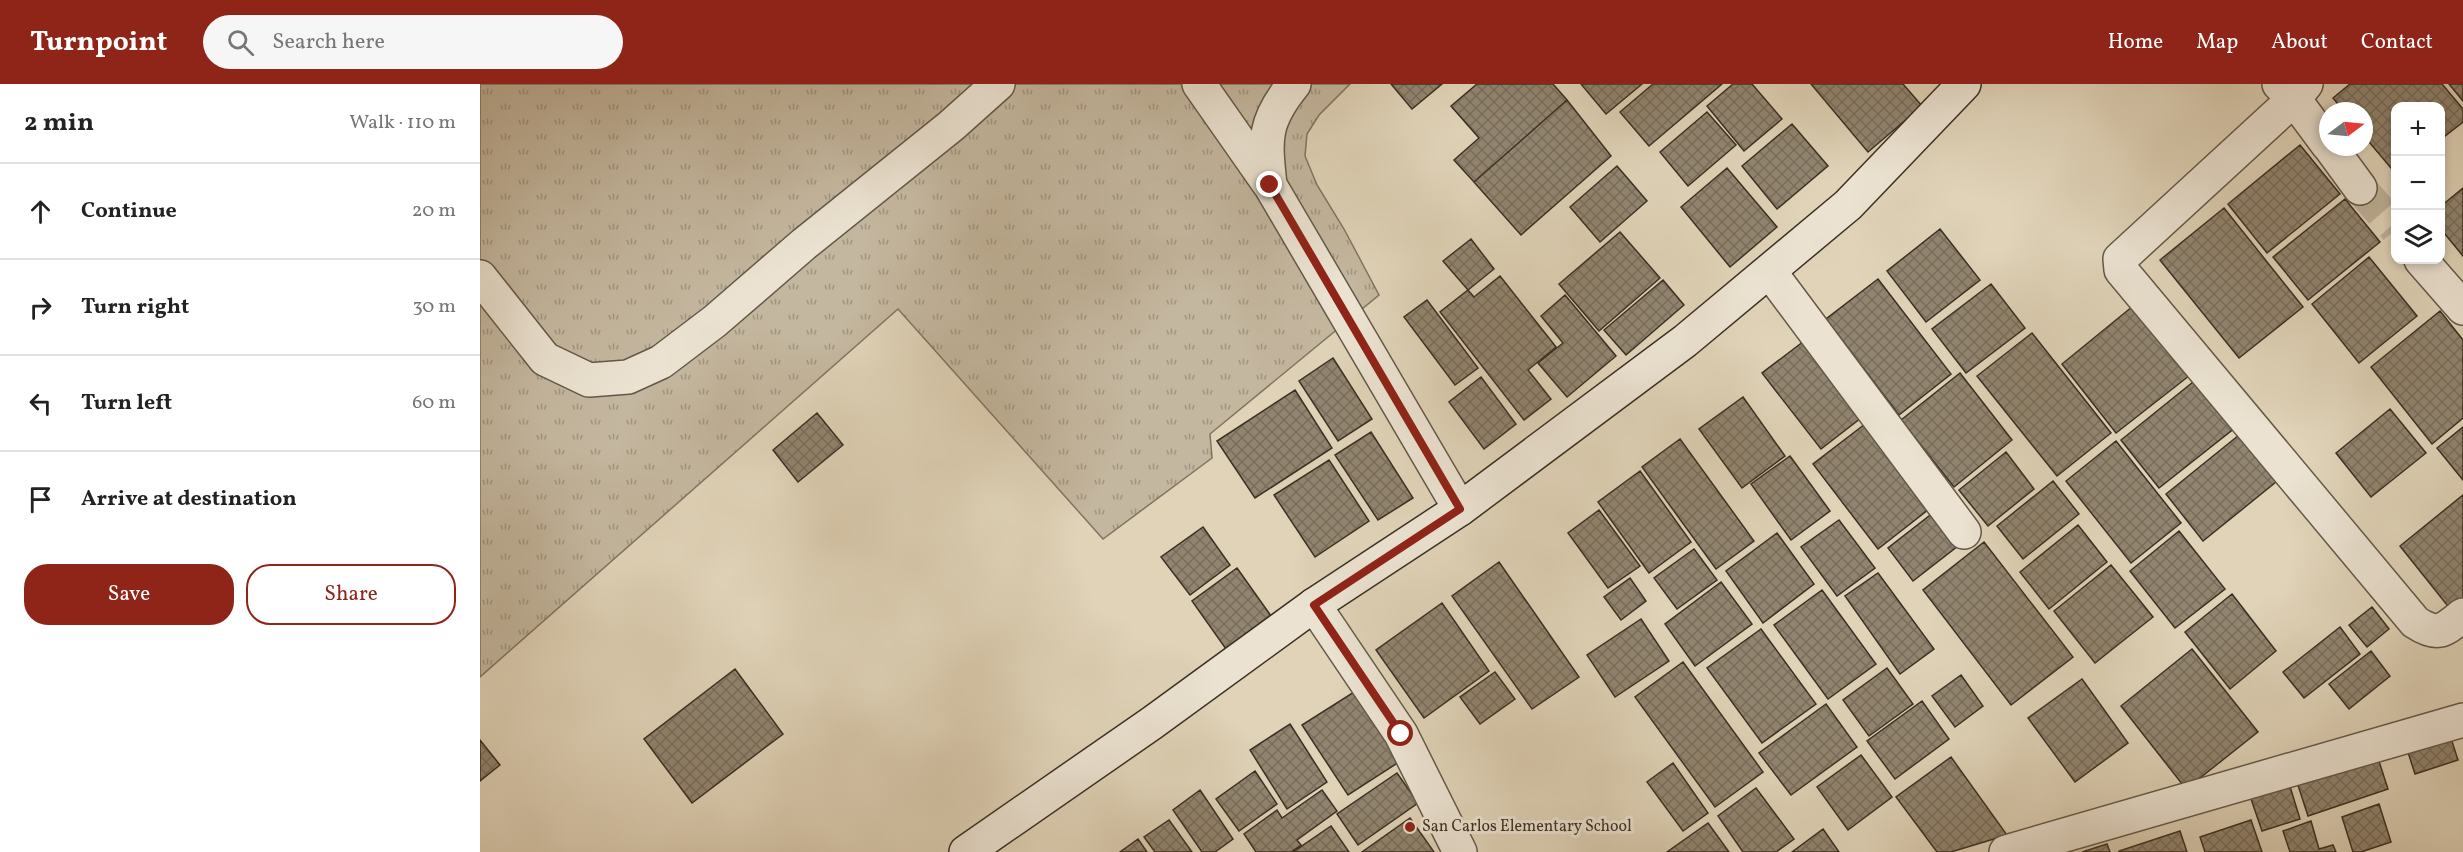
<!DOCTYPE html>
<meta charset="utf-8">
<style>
:root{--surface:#fff;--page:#f6f6f6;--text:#222;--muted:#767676;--line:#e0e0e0;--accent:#8f2418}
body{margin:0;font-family:Vollkorn,serif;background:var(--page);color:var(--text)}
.controls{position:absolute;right:18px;top:18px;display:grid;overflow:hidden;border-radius:12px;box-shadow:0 3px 9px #0003}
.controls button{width:54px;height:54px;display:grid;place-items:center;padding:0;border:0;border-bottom:2px solid var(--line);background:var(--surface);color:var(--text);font:30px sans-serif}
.compass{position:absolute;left:1839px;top:18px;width:54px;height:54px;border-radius:50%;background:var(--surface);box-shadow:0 3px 9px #0003;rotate:74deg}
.stop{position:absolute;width:18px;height:18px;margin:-14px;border:4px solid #8f2418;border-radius:50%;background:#fff}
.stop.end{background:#8f2418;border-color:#fff;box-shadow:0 2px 6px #0008}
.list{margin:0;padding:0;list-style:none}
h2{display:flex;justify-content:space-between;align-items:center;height:78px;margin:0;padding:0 24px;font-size:26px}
h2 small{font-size:20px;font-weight:400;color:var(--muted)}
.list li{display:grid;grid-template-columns:39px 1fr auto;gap:18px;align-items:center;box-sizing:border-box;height:96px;padding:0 24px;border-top:2px solid var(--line)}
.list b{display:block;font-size:22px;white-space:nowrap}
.list em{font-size:20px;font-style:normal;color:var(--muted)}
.actions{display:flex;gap:12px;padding:18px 24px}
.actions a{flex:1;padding:14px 0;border:2px solid var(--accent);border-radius:24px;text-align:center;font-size:21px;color:var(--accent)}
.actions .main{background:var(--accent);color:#fff}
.icon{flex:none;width:33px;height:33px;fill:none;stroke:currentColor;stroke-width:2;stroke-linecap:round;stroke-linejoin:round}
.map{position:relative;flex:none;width:1983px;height:768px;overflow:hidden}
header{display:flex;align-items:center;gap:36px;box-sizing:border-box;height:84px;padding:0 30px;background:var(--accent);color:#fff}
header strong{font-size:28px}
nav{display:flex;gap:33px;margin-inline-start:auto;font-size:21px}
.search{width:420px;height:54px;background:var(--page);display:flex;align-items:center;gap:15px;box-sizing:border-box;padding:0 21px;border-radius:33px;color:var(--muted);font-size:22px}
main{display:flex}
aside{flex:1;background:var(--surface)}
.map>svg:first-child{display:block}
.grass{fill:url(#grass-tufts);stroke:#807461;stroke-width:1.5}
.building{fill:url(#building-cross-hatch);stroke:#3b3023;stroke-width:1.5}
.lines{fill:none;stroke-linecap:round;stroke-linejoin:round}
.street-tunnel{stroke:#bfb29a;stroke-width:33;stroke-dasharray:33 16;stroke-linecap:butt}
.street-casing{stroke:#645948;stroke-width:36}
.secondary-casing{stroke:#3b3023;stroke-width:36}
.street{stroke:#ebe2d1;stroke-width:33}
.secondary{stroke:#ebe2d1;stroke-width:33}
.route{stroke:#8f2418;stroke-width:8}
.poi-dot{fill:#8f2418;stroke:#ebe2d1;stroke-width:2}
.labels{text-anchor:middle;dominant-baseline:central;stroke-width:6;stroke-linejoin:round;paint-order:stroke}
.poi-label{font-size:16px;fill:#3b3023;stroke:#ebe2d1;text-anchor:start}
</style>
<header>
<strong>Turnpoint</strong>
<div class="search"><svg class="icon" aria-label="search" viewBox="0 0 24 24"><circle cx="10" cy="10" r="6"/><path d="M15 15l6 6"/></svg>Search here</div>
<nav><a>Home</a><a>Map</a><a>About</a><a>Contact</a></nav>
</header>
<main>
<aside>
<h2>2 min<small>Walk · 110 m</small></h2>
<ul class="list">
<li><svg class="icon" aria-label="ahead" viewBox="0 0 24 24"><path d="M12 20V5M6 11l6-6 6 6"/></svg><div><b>Continue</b></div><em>20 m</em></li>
<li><svg class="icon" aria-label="right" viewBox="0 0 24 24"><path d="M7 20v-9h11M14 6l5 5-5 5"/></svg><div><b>Turn right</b></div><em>30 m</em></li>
<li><svg class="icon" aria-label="left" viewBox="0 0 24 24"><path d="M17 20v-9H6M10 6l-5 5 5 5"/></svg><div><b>Turn left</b></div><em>60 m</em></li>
<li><svg class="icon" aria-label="arrive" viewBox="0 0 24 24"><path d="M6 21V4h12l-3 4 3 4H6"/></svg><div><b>Arrive at destination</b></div></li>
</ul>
<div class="actions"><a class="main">Save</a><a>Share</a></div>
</aside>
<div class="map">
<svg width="1983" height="768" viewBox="0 0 1983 768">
<defs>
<pattern id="grass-tufts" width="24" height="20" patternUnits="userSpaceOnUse" patternTransform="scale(1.5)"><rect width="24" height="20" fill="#c4b79f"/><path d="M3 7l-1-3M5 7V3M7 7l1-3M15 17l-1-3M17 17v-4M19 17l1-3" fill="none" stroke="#a09581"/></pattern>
<pattern id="building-cross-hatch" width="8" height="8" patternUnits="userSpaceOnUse" patternTransform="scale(1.5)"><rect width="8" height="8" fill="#918570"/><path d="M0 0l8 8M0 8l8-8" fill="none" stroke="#786d5c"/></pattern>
</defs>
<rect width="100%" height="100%" fill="#e0d3b8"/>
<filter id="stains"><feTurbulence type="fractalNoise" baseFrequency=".00333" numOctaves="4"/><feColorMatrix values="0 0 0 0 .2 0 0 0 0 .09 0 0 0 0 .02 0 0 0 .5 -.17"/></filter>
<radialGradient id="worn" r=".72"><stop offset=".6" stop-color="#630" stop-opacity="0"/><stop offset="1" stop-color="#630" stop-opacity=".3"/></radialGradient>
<path class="grass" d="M 0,0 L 870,0 L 839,31 L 827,50 L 825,72 L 837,101 L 864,145 L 899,211 L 730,350 L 732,374 L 623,455 L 418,225 L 0,593 Z"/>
<path class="building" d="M 911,0 L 962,0 L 932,25 Z
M 997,0 L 1073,0 L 1087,16 L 994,98 L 974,76 L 999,54 L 971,22 Z
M 1101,0 L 1162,0 L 1126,30 Z
M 1173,0 L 1242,0 L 1169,62 L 1140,28 Z
M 1253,0 L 1272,0 L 1302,35 L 1264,67 L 1227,22 Z
M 1331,0 L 1423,0 L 1442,22 L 1388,68 Z
M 1870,0 L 1962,0 L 1983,25 L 1983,38 L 1960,56 L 1960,22 L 1916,22 L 1916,90 L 1884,52 L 1884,27 L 1864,27 L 1853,14 Z
M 1969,0 L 1983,0 L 1983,17 Z
M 1087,16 L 1131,72 L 1041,151 L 994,98 Z
M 1227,28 L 1256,61 L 1208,102 L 1180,68 Z
M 1312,40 L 1348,82 L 1297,125 L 1262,82 Z
M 1820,61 L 1860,110 L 1787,169 L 1748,120 Z
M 1137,82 L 1167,117 L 1120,158 L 1090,123 Z
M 1247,84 L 1297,143 L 1250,183 L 1201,123 Z
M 1983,104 L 1983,172 L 1960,144 L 1960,123 Z
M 1865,115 L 1900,158 L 1828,216 L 1793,173 Z
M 1744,124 L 1823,223 L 1759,274 L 1680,176 Z
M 1460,145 L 1500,196 L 1446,238 L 1407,187 Z
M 1140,148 L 1180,194 L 1119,247 L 1079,200 Z
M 991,155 L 1014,185 L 988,206 L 963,177 Z
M 1889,173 L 1937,232 L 1879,279 L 1832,220 Z
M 1020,192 L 1076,263 L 1048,286 L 1071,315 L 1044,336 L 960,228 L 988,206 L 994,213 Z
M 1398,195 L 1471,290 L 1419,331 L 1346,235 Z
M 1183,196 L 1204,221 L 1146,271 L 1124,246 Z
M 1511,200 L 1545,244 L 1486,289 L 1452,245 Z
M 1085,211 L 1136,272 L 1087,313 L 1058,279 L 1083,259 L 1061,232 Z
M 947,216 L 998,284 L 975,301 L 924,233 Z
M 1658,218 L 1714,288 L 1636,349 L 1582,280 Z
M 1960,227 L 1983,256 L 1983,334 L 1952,360 L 1891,283 Z
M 1552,249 L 1631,349 L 1577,392 L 1497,292 Z
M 1328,254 L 1386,330 L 1341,365 L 1282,289 Z
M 853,274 L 892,335 L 858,357 L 819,297 Z
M 1480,289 L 1532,356 L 1474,403 L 1421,336 Z
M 1001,293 L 1036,340 L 1004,365 L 969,318 Z
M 1718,294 L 1756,343 L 1679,404 L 1641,356 Z
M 815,306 L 852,364 L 775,414 L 737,357 Z
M 1263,313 L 1305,372 L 1262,404 L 1219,345 Z
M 1910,325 L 1946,369 L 1891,413 L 1856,369 Z
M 337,329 L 363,361 L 318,398 L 293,366 Z
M 1389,337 L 1453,422 L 1398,465 L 1333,380 Z
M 1983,343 L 1983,396 L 1957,364 Z
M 1764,347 L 1801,394 L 1723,457 L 1686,410 Z
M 891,348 L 933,414 L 898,436 L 855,371 Z
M 1200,355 L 1274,457 L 1236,485 L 1162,383 Z
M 1636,357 L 1701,439 L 1651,479 L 1586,397 Z
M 1526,368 L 1554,405 L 1508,442 L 1479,406 Z
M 1310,372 L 1350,427 L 1311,456 L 1271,400 Z
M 849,376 L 889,437 L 835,473 L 794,411 Z
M 1160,387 L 1211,458 L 1169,489 L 1118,418 Z
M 1573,397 L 1599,430 L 1543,475 L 1517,442 Z
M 1983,411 L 1983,516 L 1971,526 L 1920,462 Z
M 1458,425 L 1483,458 L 1433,497 L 1408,464 Z
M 1119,426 L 1160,482 L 1128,504 L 1088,449 Z
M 1359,436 L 1395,484 L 1357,512 L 1321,463 Z
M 1598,441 L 1627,478 L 1569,525 L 1540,488 Z
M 723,443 L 750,481 L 710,511 L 681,473 Z
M 1699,447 L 1745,505 L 1695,544 L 1650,487 Z
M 1297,449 L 1334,500 L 1283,539 L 1246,487 Z
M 1504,458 L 1593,573 L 1531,621 L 1443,506 Z
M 1214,465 L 1237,496 L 1197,525 L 1174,494 Z
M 1019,478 L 1099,593 L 1052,625 L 972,512 Z
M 1631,481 L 1673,533 L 1615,579 L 1574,527 Z
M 757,484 L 791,532 L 746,565 L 712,517 Z
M 1398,489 L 1454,565 L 1420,590 L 1365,512 Z
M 1150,494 L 1166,517 L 1141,536 L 1124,513 Z
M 1241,498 L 1272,540 L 1215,582 L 1185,540 Z
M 1342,506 L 1396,580 L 1348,615 L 1294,541 Z
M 1752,510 L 1796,567 L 1750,605 L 1705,548 Z
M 962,519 L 1009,587 L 944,634 L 896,566 Z
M 1892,523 L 1909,545 L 1887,563 L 1869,541 Z
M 1161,535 L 1189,577 L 1135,613 L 1107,571 Z
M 1860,543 L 1880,570 L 1824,614 L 1803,588 Z
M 1281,545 L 1336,620 L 1282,659 L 1227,584 Z
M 1712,565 L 1778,648 L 1706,705 L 1641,622 Z
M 1891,567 L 1910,592 L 1869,625 L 1849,600 Z
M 1203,578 L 1283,688 L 1235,723 L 1155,613 Z
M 1407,584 L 1433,620 L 1389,652 L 1363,616 Z
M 255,585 L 303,650 L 212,719 L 164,655 Z
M 1015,588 L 1035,615 L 1000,640 L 980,613 Z
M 1481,591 L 1503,622 L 1475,643 L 1452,612 Z
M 1602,595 L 1648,659 L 1595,698 L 1548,634 Z
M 874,608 L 919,678 L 868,711 L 822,641 Z
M 1442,617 L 1469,655 L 1415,695 L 1387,657 Z
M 1346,620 L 1377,663 L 1311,711 L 1279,669 Z
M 810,640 L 847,698 L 807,725 L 770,666 Z
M 1968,645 L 1978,676 L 1935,690 L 1925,659 Z
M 0,656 L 20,681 L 0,697 Z
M 1896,668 L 1908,705 L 1828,732 L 1816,695 Z
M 1381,671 L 1412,713 L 1368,746 L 1337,703 Z
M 1471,673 L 1527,751 L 1471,768 L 1457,768 L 1416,713 Z
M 1193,679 L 1228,729 L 1203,747 L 1167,698 Z
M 775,687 L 797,720 L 759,747 L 736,715 Z
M 917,689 L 938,719 L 878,761 L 857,730 Z
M 1808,696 L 1820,735 L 1782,747 L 1769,709 Z
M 1276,704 L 1314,755 L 1296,768 L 1263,768 L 1238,732 Z
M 720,706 L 753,755 L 735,768 L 722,768 L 693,726 Z
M 842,706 L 857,727 L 817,756 L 821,761 L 811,768 L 776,768 L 764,750 L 797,726 L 802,734 Z
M 1899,720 L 1911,758 L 1881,768 L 1873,768 L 1862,733 Z
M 930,734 L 954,768 L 882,768 Z
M 689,736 L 712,768 L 675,768 L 664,753 Z
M 1771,736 L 1782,768 L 1725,768 L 1720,753 Z
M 1831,737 L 1839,765 L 1853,761 L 1856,768 L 1810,768 L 1803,747 Z
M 1228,739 L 1249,768 L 1187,768 Z
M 851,742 L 869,768 L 813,768 Z
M 1343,745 L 1359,768 L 1312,768 Z
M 1700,747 L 1707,768 L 1639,768 L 1639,767 Z
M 658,755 L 667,768 L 640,768 Z
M 1627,760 L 1630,768 L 1602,768 Z"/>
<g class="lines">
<path class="street-tunnel" d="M 1880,104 L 1916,145"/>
<g class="street-casing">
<path id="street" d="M 719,0 L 789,100
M 814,0 C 783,38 785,55 790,101 L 980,425
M 1799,0 L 1814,15 L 1848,61
M 1826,0 L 1814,15 L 1640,175 L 1641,186 L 1935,538 C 1958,553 1963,547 1983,531
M 1850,63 L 1880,104
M 1941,176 L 1983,224
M 1290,188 L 1484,448
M 0,193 L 65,275 L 109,296 L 148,293 L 181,278 L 235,237 L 324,160 L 471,42 L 518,0
M 834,521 L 921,650 L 980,768
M 1526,768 L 1983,636"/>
</g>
<g class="secondary-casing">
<path id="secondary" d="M 486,768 L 672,639 L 834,521 L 980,425 L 1205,257 L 1368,121 L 1484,0"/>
</g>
<use href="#street" class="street"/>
<use href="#secondary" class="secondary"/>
</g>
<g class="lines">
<path class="route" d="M 790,101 L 980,425 L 834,521 L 921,650"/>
</g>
<circle class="poi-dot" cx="930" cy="743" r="6"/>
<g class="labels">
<g class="poi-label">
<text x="942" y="743">San Carlos Elementary School</text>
</g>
</g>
<rect width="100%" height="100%" filter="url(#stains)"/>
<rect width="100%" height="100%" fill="url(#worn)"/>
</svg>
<div class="controls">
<button>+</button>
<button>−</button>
<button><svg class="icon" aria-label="layers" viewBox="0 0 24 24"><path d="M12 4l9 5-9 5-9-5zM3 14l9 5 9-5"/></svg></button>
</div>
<svg class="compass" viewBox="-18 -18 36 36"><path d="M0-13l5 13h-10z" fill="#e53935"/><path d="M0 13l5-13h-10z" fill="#767676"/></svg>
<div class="stop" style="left:921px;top:650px"></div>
<div class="stop end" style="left:790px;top:101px"></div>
</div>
</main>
